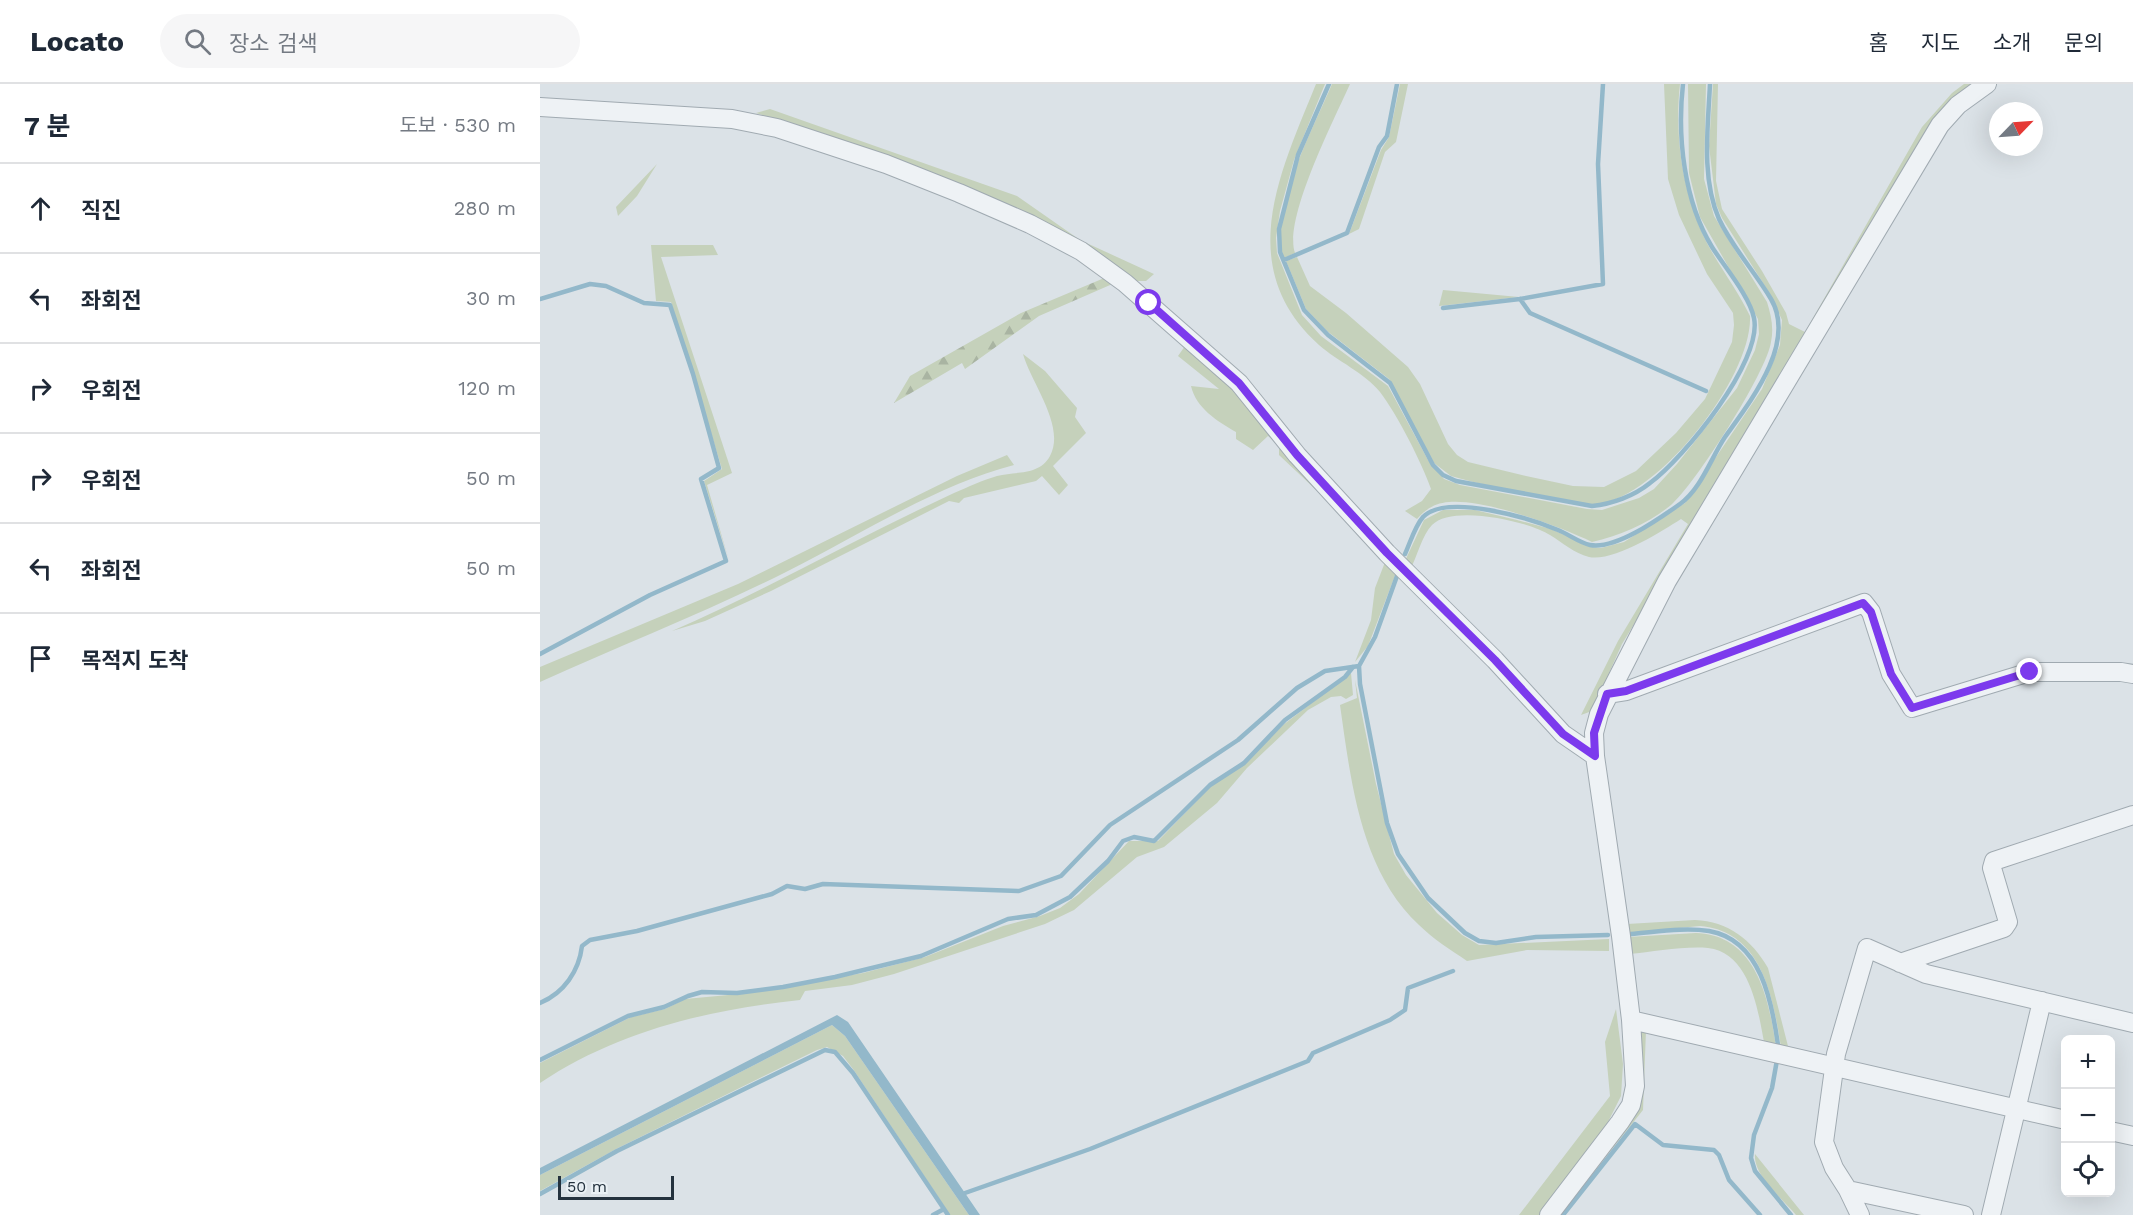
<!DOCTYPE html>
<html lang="ko">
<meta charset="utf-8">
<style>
:root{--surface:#fff;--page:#f6f6f7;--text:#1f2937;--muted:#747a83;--line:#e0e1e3}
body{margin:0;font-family:"Work Sans","Noto Sans KR",sans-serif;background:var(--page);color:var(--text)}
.controls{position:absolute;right:18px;bottom:18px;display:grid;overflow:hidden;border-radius:9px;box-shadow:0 6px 24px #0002}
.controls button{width:54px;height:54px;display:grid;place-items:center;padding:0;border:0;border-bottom:2px solid var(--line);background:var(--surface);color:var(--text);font:30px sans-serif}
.compass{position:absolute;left:1449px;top:18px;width:54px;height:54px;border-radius:50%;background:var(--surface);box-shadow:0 6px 24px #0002;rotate:65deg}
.scale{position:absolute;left:18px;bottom:15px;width:116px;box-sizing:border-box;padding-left:6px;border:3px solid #24323e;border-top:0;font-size:16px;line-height:21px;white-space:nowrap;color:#24323e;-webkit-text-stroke:4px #eaf1f5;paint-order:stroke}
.stop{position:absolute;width:18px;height:18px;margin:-14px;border:4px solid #7c3aed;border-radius:50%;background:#fff}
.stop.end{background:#7c3aed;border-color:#fff;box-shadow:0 2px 6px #0008}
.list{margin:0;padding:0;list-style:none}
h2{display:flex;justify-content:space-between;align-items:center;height:78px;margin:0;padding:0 24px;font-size:26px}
h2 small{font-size:20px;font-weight:400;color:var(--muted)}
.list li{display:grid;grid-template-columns:39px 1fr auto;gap:18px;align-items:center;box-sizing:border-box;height:90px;padding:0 24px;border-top:2px solid var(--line)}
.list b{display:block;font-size:22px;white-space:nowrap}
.list em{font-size:20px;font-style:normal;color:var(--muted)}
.icon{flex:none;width:33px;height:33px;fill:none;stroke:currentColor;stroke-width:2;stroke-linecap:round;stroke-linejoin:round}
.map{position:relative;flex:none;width:1593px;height:1131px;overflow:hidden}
header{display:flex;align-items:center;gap:36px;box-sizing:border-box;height:84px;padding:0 30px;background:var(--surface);border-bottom:2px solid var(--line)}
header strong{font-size:28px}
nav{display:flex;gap:33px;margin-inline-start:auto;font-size:21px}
.search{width:420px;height:54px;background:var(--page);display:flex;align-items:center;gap:15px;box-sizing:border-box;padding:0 21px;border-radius:33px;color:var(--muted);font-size:22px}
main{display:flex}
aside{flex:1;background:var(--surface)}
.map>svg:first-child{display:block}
.grass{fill:#c5d1bb}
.forest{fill:url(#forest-firs)}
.water{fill:#93b8ca}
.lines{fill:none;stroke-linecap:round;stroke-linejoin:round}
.stream{stroke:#93b8ca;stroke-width:4.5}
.minor-casing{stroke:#a0aab1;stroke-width:20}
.minor{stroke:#eef2f5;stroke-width:18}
.route{stroke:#7c3aed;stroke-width:8}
</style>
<header>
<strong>Locato</strong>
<div class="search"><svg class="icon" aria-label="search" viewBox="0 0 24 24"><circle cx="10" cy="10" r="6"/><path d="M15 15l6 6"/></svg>장소 검색</div>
<nav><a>홈</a><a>지도</a><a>소개</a><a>문의</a></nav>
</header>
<main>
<aside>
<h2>7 분<small>도보 · 530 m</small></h2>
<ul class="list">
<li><svg class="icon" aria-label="ahead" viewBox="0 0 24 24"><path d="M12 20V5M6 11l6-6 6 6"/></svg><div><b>직진</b></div><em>280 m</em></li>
<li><svg class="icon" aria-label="left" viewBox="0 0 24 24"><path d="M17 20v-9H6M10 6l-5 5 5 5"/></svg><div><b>좌회전</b></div><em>30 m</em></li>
<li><svg class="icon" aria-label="right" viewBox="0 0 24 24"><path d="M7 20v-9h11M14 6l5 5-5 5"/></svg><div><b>우회전</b></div><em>120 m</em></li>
<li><svg class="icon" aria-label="right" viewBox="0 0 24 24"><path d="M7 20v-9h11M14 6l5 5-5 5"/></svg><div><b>우회전</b></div><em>50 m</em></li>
<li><svg class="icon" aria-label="left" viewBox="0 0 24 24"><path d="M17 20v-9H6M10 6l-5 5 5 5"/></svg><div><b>좌회전</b></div><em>50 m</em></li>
<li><svg class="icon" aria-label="arrive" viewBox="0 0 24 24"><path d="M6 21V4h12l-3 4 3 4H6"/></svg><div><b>목적지 도착</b></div></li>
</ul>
</aside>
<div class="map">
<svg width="1593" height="1131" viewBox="0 0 1593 1131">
<defs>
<pattern id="forest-firs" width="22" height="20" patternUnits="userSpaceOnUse" patternTransform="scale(1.5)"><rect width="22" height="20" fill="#c5d1bb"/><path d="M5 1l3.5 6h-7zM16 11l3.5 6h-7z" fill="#a9b4a2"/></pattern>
</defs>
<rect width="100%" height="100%" fill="#dbe2e7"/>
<path class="grass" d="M 776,0 L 785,0 L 754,76 L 740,127 L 736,154 L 737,169 L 762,231 L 781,252 L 848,302 L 888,376 L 904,395 L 920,401 L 1047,425 L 1062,426 L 1099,414 L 1114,405 L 1137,380 L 1197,304 L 1215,266 L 1219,250 L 1218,235 L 1160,133 L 1149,89 L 1148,0 L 1166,0 L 1164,95 L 1174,132 L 1227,218 C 1231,231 1234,244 1231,258 C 1227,288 1154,402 1131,421 C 1109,439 1080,452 1052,458 C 1018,442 946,415 909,418 C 895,419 886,425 877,435 L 865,427 L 882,417 L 891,405 C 882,379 857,330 840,308 C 825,289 797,277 779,261 C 693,183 740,89 776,0 Z
M 792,0 L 810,0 C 795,34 743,135 755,169 L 744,174 C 726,131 775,41 792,0 Z
M 860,0 L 868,0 L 856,58 L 845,68 L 819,145 L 809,150 L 841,66 L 849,53 Z
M 1124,0 L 1140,0 C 1134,53 1143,113 1168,161 C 1181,185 1198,207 1210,232 C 1213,292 1119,413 1058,420 C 1040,422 1021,415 1004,412 C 973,406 941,401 911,392 L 894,379 L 849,295 L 787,247 L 766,225 L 746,177 L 757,173 L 770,202 L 806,229 L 868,283 L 880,300 L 908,360 L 917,371 L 928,378 L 986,392 L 1033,402 L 1064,403 L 1096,387 L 1136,349 L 1165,315 L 1192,258 L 1194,241 L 1193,229 L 1167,190 L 1139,131 L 1128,95 Z
M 1173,0 L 1178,0 L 1176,97 L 1182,125 L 1222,187 L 1246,229 L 1249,240 L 1265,248 L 1382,43 L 1412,9 L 1424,0 L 1436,0 L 1128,484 L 1082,560 L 1052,627 L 1041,631 L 1078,557 L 1148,440 L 1141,435 C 1121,448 1073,478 1049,473 C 1034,469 1023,459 1010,451 C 988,437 912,420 892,441 C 882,451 877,473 870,486 L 864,479 L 884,436 L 903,426 L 935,426 L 977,436 L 1011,445 L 1051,463 L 1061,464 L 1084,458 L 1145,419 L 1222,305 L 1240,261 L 1242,236 L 1230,210 L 1182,134 L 1176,120 L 1169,62 Z
M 230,25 L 477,112 L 540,156 L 614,190 L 606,197 L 592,197 L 488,129 L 307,58 L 216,29 Z
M 117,80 L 97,112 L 78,132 L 76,123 Z
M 111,161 L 173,161 L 178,171 L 121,173 L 192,389 L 167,401 L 189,477 L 164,397 L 182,385 L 131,218 L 116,217 Z
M 903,206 L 979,213 L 899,222 Z
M 645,262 L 698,305 L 845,470 L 842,477 L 791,420 L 739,371 L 739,361 L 728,352 L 713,366 L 696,355 L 696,348 C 677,337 656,324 651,302 L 679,305 L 638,272 Z
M 483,270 L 505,287 L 537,324 L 535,333 L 546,349 L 513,382 L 528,401 L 519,411 L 502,392 L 496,397 L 424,414 L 419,419 L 409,417 L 231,507 L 165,537 L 132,547 C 228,505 319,453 414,409 C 428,403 443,396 457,392 C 476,387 499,392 510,372 C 526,342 491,299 483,270 Z
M 467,371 L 474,381 C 396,401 318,452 246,488 C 166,528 82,561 0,598 L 0,583 L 198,500 L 417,392 Z
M 847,473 L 858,484 L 828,562 L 815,578 L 831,536 L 835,504 Z
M 811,589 L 813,611 L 806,615 L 801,612 L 791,613 L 768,626 L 707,684 L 677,719 L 624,763 L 597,773 L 534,826 L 505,840 L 354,890 L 312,901 L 265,907 L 260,916 C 167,926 78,947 0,999 L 0,979 L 91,933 L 125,925 L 145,915 L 210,909 L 323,889 L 385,873 L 463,842 L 500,832 L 520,824 L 539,810 L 589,757 L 618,757 L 673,700 L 701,683 L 743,641 Z
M 815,596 L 836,700 L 854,770 L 866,791 L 897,829 L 922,851 L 939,861 L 1069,855 L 1069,867 L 987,866 L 927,877 C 911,866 893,855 879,841 C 820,786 811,697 800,621 L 817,614 Z
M 1155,836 C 1188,837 1212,856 1228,884 L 1249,966 L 1241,963 C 1233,913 1222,847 1160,842 L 1087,849 L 1087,840 Z
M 1156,849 C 1216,851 1229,914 1236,963 L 1224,958 C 1218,926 1210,869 1168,864 C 1143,862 1114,868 1089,870 L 1088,853 Z
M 1076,925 L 1083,980 L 1081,1012 L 1063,1048 L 999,1131 L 979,1131 L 1070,1012 L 1065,958 Z
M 292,941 L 305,952 L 429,1131 L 410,1131 L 313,985 L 303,972 L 287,963 L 277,966 L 78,1064 L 0,1107 L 0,1091 Z
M 1095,944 L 1106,946 L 1103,1026 L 1020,1131 L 1090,1030 Z
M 1215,1070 L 1264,1131 L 1256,1131 C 1243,1115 1213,1092 1215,1070 Z"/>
<path class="forest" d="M 569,192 L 577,198 L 499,232 L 425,285 L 422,279 L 354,319 L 370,292 L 481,229 Z"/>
<path class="water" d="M 297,931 L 308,938 L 440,1131 L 429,1131 L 305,952 L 292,941 L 0,1091 L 0,1084 Z"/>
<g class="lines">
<path class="stream" d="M 789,0 L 758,71 L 739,145 L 740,168 L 764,226 L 788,251 L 850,299 L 893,381 L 903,391 L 916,397 L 1052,422 C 1072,420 1094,412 1110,399 C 1144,374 1223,277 1214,234 C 1210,213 1184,182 1172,163 C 1144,117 1137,53 1143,0
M 744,176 L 807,149 L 839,63 L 847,52 L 857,0
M 0,215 L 50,200 L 66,202 L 104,219 L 130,221 L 153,290 L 179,384 L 161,395 L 186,477 L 110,511 L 0,570
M 980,215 L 990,229 L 1166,307
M 903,224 L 980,215 L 1063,200 L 1058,80 L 1063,0
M 865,470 C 870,459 875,442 883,433 C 907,409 989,434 1018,446 C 1028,450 1040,459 1050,461 C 1076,466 1120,434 1140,420 C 1161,405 1171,374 1185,353 C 1210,318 1257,259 1231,215 C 1215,188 1192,163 1179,135 C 1161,94 1168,43 1170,0
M 857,492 L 835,553 L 819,582 L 820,600 L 847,739 L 858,770 L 888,814 L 925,849 L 939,857 L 956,859 L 996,853 L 1068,851
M 1091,850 C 1116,848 1144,843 1169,847 C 1221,856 1232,918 1238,961
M 0,919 C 24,909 39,887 42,862 L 50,856 L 97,847 L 232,810 L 247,802 L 265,805 L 283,800 L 479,807 L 521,792 L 570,741 L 698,656 L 757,604 L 785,587 L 819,582
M 0,976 L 88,932 L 124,923 L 148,912 L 162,908 L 197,909 L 243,903 L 295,893 L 381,872 L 468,835 L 496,831 L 530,813 L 568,777 L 583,757 L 594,753 L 614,757 L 670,701 L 704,679 L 745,636 L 805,593 L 813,583
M 1237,976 L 1232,1004 L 1214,1051 L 1211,1074 L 1215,1087 L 1251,1131
M 425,1109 L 550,1065 L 768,977 L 773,969 L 850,936 L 865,926 L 868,904 L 913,887
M 0,1110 L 77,1067 L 285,966 L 295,968 L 313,989 L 408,1131
M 393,1131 L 404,1125
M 1023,1131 L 1095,1040 L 1123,1061 L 1174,1066 L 1179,1071 L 1189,1096 L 1220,1131"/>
<g class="minor-casing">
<path id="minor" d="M 0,23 L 192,35 L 237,44 L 346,80 L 419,109 L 490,140 L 541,167 L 585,199 L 699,299 L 757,371 L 847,469 L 955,576 L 1023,650 L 1055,672
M 1067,610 L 1086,607 L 1324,519 L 1331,528 L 1351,590 L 1372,624 L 1490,588 L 1581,588 L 1593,590
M 1360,879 L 1464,844 L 1468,838 L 1452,784 L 1454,777 L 1593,731
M 1091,936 L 1526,1036
M 1570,1047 L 1593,1052
M 1308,1106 L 1424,1131
M 1009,1131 L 1080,1038 L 1091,1021 L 1095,1002 L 1091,936 L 1081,852 L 1055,672 L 1054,649 L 1059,630 L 1127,497 L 1400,41 L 1418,21 L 1447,0
M 1320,1131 L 1308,1106 L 1294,1084 L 1284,1058 L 1296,970 L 1327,864 L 1386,890 L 1593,939
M 1451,1131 L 1502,917"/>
</g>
<use href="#minor" class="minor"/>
</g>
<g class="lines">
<path class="route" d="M 609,219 L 699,299 L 757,371 L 847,469 L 955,576 L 1023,650 L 1055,672 L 1054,649 L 1067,610 L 1086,607 L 1323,519 L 1331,528 L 1351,590 L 1372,624 L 1490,588"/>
</g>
</svg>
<div class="controls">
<button>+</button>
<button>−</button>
<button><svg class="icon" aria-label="locate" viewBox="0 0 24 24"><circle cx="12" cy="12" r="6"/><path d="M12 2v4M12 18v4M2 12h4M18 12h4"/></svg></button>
</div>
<svg class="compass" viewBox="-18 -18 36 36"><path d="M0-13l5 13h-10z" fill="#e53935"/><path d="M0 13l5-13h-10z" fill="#747a83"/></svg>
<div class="scale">50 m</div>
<div class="stop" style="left:609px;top:219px"></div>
<div class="stop end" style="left:1490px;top:588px"></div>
</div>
</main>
